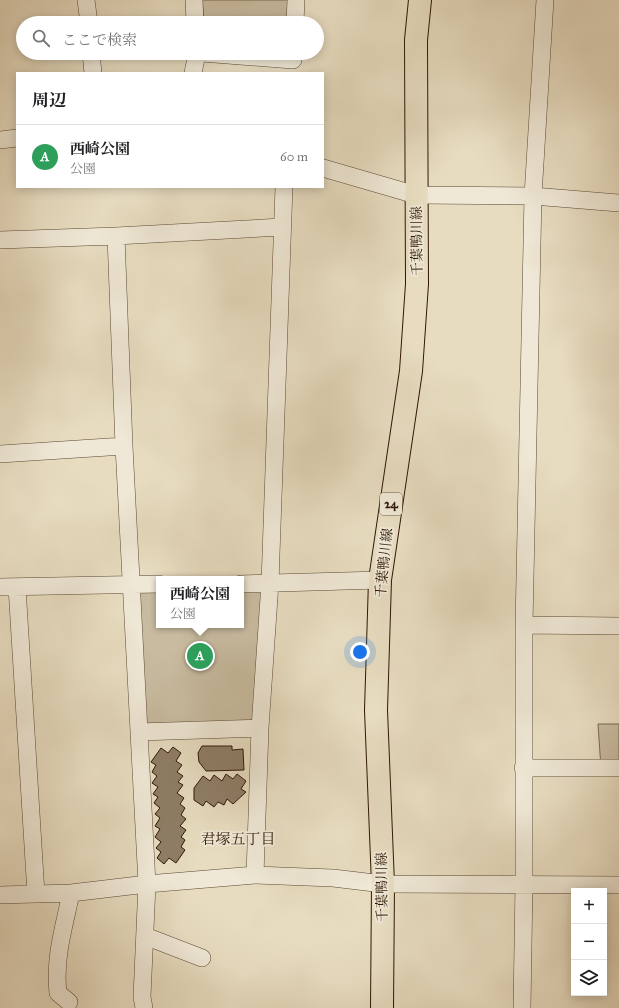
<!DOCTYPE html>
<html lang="ja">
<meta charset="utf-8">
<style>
:root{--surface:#fff;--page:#f6f6f6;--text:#202124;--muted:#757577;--line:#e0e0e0;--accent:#8f2418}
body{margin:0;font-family:"IM FELL Great Primer","Noto Serif JP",serif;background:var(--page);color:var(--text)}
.controls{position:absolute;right:12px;bottom:12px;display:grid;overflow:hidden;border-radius:0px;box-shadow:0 2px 10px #0003}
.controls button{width:36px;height:36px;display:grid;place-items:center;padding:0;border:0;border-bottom:1px solid var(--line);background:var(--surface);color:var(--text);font:20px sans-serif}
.you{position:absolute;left:360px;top:652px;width:14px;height:14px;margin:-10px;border:3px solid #fff;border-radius:50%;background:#1a73e8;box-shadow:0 0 0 6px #1a73e833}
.badge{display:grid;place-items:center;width:26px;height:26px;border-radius:50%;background:var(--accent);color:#fff;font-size:13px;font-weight:700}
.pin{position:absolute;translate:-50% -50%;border:2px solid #fff;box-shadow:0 1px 4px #0006}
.popup{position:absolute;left:156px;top:576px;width:88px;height:52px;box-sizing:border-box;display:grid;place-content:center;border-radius:0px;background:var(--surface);filter:drop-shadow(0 1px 3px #0005);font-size:13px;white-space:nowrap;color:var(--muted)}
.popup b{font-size:15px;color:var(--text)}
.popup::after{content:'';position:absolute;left:50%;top:100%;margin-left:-8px;border:8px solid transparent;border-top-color:var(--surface)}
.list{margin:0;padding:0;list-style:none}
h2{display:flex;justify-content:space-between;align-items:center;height:52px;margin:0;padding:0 16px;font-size:17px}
h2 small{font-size:13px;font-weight:400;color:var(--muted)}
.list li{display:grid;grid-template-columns:26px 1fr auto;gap:12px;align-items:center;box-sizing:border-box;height:64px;padding:0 16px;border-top:1px solid var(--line)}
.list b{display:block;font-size:15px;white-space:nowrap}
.list p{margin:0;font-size:13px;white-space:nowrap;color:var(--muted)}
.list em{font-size:13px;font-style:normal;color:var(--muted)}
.icon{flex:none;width:22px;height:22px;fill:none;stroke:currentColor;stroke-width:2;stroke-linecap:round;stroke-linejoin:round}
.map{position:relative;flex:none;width:619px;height:1008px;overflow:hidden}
.search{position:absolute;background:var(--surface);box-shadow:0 2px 10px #0003;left:16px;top:16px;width:308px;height:44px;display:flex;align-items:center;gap:10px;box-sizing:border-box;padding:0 14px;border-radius:22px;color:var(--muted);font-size:15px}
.panel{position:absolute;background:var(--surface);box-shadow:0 2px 10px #0003;left:16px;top:72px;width:308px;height:116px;border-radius:0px}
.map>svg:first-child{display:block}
.green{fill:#c8bba0;stroke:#7b6952}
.building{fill:#8e7d66;stroke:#2e1704}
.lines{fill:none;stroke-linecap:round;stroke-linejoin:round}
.street-casing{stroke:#5c4833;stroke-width:18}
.primary-casing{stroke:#2e1704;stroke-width:24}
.street{stroke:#efe8d6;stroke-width:17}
.primary{stroke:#e7dcc0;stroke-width:22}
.labels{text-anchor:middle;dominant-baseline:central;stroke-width:3.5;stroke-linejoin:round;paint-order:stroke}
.shield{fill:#efe8d6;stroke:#685643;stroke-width:1}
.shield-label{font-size:13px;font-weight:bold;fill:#2e1704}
.street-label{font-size:14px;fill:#2e1704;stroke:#efe8d6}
.neighbourhood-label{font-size:15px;fill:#2e1704;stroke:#efe8d6}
</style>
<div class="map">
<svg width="619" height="1008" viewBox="0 0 619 1008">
<rect width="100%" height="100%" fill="#e7dcc0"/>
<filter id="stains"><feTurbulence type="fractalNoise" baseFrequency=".005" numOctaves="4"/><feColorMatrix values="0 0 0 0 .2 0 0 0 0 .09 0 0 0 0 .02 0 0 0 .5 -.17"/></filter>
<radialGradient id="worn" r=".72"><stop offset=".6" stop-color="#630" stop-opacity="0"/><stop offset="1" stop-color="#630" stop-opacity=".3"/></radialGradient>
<path class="green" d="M 202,0 L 289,0 L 288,23 L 204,23 Z
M 270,583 L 260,728 L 139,732 L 131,584 L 159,584 L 159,625 L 241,625 L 241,584 Z
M 598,724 L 619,724 L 619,768 L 601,768 Z"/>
<path class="building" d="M 202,746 L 232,746 L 232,750 L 243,749 L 244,770 L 206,771 L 199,762 L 198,753 Z
M 173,747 L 181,753 L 176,761 L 182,765 L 177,772 L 183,776 L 178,782 L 183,785 L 177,793 L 184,798 L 180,804 L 185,808 L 181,815 L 186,819 L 180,826 L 186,830 L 181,837 L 185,840 L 181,847 L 185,850 L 176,863 L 169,858 L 164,864 L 157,858 L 161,852 L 156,848 L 161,842 L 155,837 L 160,829 L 155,826 L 160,818 L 155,814 L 160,808 L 154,803 L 158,797 L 153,794 L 158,787 L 152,783 L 157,776 L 152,772 L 156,765 L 151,762 L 161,748 L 168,753 Z
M 226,774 L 233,779 L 237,774 L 246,781 L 241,789 L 246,792 L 233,804 L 227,799 L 224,805 L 218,802 L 214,807 L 206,801 L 203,806 L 194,800 L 194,788 L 203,776 L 210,781 L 214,775 L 222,781 Z"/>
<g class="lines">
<g class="street-casing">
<path id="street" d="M 86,0 L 89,23
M 194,0 L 195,23
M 295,23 L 296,0
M 91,53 L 93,73
M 202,53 L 293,60
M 193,73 L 197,53
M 0,140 L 17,138
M 323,168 L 416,195 L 533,196 L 619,203
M 116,236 L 124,446 L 147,884 L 142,997 L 144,1008
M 0,240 L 116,236 L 282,227
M 0,454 L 124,446
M 241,584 L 380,580
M 0,587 L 159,584
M 17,587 L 36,894
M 524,625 L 619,626
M 139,732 L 260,728
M 523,768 L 619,768
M 255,875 L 260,728 L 270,583 L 284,187
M 0,895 L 71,893 L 147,884 L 255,875 L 333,878 L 383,884 L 619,885
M 145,936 L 202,958
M 69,1002 L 58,993 C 54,958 64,927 71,893
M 522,1008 L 524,884 L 524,625 L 533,196 L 545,0"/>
</g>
<g class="primary-casing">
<path id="primary" d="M 382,1008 L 383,884 L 376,710 L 380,580 L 411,371 L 417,284 L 416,40 L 420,0"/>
</g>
<use href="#street" class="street"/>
<use href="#primary" class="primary"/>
</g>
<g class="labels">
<rect class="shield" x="380" y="493" width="22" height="22" rx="3"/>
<g class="shield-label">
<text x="391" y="504">24</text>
</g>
<g class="street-label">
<text transform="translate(417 241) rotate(-91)">千葉鴨川線</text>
<text transform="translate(384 563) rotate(-84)">千葉鴨川線</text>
<text transform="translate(382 887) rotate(-91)">千葉鴨川線</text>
</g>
<g class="neighbourhood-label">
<text x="238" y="839">君塚五丁目</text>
</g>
</g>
<rect width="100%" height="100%" filter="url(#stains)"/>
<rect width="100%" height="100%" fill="url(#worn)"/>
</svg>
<div class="controls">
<button>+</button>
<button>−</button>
<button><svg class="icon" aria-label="layers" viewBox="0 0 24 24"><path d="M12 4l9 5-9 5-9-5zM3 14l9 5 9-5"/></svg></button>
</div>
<div class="you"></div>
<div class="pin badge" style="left:200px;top:656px;background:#2e9e5b">A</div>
<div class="popup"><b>西崎公園</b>公園</div>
<div class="search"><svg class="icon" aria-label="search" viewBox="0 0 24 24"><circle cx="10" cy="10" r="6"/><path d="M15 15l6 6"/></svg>ここで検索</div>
<section class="panel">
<h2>周辺<small></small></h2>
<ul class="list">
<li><span class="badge" style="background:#2e9e5b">A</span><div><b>西崎公園</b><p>公園</p></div><em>60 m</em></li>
</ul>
</section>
</div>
